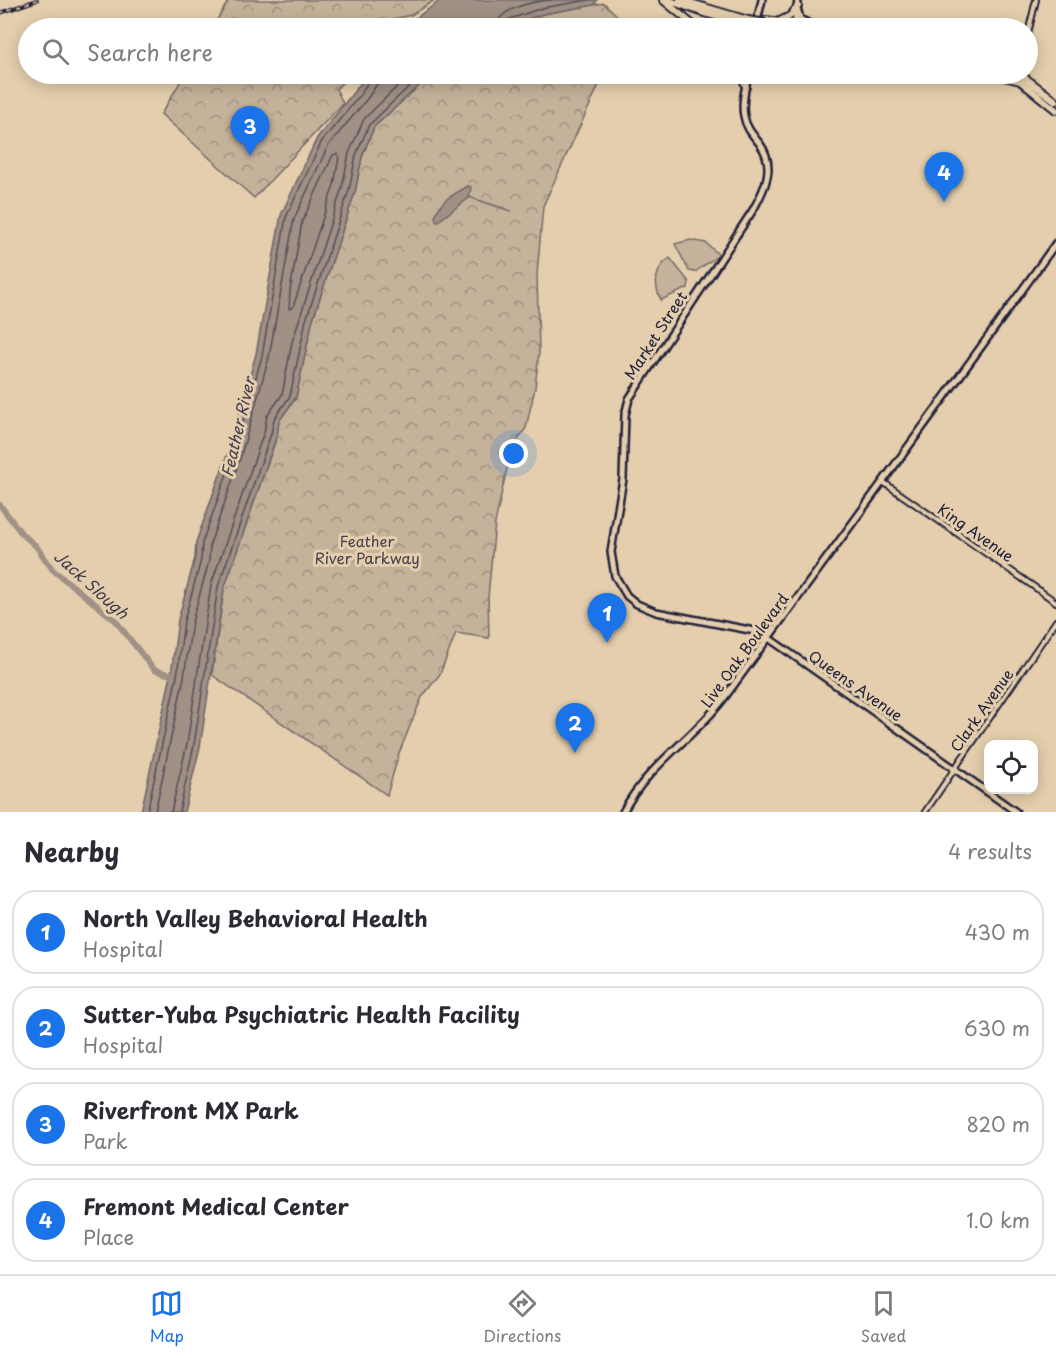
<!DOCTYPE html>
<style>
:root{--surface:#fff;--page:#f2f2f3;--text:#2b2b33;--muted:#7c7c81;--line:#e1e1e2;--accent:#1a73e8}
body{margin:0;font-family:"Playpen Sans",sans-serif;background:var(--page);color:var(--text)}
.controls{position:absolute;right:18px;bottom:18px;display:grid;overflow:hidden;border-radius:12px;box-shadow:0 3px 15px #0003}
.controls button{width:54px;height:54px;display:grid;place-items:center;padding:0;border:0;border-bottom:2px solid var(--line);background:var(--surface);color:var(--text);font:30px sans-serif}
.you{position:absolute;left:514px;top:454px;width:21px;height:21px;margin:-15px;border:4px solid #fff;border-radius:50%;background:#1a73e8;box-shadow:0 0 0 9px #1a73e833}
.badge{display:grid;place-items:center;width:39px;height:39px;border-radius:50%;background:var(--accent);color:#fff;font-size:20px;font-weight:700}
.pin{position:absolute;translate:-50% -50px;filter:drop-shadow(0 2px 3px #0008)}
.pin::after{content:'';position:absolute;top:32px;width:21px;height:18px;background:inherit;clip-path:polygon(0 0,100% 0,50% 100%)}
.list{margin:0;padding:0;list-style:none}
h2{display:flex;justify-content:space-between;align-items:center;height:78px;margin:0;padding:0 24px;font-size:26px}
h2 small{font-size:20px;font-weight:400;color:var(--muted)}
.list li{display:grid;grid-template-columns:39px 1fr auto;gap:18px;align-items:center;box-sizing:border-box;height:84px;margin:0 12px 12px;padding:0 12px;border:2px solid var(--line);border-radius:24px}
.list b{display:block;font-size:22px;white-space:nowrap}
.list p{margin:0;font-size:20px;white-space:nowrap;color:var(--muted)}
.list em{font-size:20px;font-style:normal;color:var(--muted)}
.icon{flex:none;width:33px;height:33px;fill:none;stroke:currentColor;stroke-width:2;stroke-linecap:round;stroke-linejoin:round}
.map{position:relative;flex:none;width:1056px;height:812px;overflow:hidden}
.search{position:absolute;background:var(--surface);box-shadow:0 3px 15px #0003;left:18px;right:18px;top:18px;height:66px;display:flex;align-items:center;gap:15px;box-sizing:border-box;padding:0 21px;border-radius:33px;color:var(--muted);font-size:22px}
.sheet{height:462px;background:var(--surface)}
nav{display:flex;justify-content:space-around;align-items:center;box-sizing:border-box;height:84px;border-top:2px solid var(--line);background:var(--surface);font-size:16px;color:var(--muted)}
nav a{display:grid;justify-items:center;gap:3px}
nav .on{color:var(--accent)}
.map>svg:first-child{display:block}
.park{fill:url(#park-crowns);stroke:#746a6a;stroke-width:1.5}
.pitch{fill:#c5b29a;stroke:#746a6a;stroke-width:1.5}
.water{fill:#a09085;stroke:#6e6467;stroke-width:1.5}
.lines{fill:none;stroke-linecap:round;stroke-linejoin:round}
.shore{stroke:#544e59;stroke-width:1.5}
.stream{stroke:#6e6467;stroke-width:1.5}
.river{stroke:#a09085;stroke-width:6}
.minor-casing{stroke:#22223b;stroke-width:8}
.major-casing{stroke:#22223b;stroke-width:10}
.highway-casing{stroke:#22223b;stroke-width:10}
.minor{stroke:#e4cead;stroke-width:4}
.major{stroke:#e4cead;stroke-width:5}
.highway{stroke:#e4cead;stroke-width:6}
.rail-casing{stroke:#22223b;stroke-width:4}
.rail{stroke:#e4cead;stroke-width:1.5;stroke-dasharray:4.5;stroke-linecap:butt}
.highway-bridge-casing{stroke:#22223b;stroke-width:10;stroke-linecap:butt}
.highway-bridge{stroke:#e4cead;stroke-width:6}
.labels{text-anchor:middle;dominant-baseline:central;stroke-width:6;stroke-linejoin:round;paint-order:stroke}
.street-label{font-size:15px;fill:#22223b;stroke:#e4cead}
.park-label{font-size:15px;fill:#433f4e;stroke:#e4cead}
.water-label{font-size:16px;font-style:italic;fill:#423e4e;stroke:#e4cead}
</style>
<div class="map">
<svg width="1056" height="812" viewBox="0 0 1056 812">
<defs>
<pattern id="park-crowns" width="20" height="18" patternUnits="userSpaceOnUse" patternTransform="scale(1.5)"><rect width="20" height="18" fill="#c5b29a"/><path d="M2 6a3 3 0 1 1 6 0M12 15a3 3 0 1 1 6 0" fill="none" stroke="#a0907f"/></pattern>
</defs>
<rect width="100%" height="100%" fill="#e4cead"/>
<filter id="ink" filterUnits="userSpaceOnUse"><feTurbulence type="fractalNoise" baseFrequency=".0167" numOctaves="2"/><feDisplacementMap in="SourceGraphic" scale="12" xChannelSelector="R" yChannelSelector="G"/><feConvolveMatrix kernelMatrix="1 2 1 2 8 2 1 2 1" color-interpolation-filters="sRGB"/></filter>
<g filter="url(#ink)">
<path class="park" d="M 229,0 L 435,0 L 411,15 L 389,20 L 383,28 L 212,28 Z
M 604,3 L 630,28 L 502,28 L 543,14 Z
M 185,74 L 351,74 L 336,89 L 343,103 L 254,198 L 161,114 Z
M 432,74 L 604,74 L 543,206 L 537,275 L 539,352 L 535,388 L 526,428 L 511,450 L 495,523 L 488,597 L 489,638 L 456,633 L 440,674 L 422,697 L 399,753 L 387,795 L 212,675 L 224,589 L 277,436 L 279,421 L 296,398 L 312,322 L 355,192 L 362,157 L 374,127 Z"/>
<path class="pitch" d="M 690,240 L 706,243 L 719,255 L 695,272 L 689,271 L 675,244 Z
M 670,258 L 689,282 L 688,288 L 661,300 C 653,284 655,268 670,258 Z"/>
<path class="water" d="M 441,0 L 597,0 L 594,5 L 543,14 L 502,28 L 402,28 Z
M 368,74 L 432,74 L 374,127 L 362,157 L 355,192 L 312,322 L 296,397 L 279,421 L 277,435 L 224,589 L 200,747 L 184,812 L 141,812 L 171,675 L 178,620 L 195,558 L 196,542 L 227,455 L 256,354 L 281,215 L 317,138 Z
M 468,186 L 471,187 L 469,198 L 437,222 L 435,217 C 440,199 454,195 468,186 Z"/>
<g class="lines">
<path class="shore" d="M 496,28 C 497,8 535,1 552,0
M 503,28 L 507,20 L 542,8 L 589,0
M 337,154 L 339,157 L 334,185 L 293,307 L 289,309 L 290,291 L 302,222 L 333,155 Z
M 147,812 L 177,676 L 184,621 L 201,560 L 202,543 L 233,457 L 262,356 L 286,217 L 322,141 L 361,94 L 372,74
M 155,812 L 184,677 L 192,622 L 209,561 L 210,544 L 240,459 L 269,357 L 294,219 L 328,146 L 367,99 L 379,81 L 380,74
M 171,812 L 187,744 L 211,585 L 264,432 L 267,416 L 282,395 L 292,342 L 342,188 L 349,153 L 364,119 L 410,74
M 179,812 L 194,745 L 218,587 L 271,434 L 274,419 L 290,396 L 306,320 L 349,190 L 356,155 L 369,125 L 422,74"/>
<path class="stream" d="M 469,197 L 511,211"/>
<path class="river" d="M 0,505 L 22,534 L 36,546 L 53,570 L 115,620 L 154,670 L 171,675"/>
<g class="minor-casing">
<path id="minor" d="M 1028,33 L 1036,0
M 883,482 L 1056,602
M 925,812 L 1056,621"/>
</g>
<g class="major-casing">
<path id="major" d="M 798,0 L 795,24 L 822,28
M 798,11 L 800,19 L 811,25
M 756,25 L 762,0
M 748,74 C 746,87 741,102 744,116 C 746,128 753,135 760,144 C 776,166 765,189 753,210 L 629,399 L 625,415 L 623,479 L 611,552 L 615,576 L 627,596 L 637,604 L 656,612 L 760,632 L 1016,812
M 623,812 C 648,764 696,737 727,694 C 838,543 947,395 1056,243"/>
</g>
<g class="highway-casing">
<path id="highway" d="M 663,0 L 697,28
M 668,0 L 704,13 L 747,24
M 680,0 L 748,20
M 766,20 L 795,24
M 780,21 L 790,16 L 798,6
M 773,25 L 793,28
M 741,74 L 746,87
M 993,74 L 1020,81 L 1056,110
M 1020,74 L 1056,101"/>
</g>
<use href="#minor" class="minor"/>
<use href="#major" class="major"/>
<use href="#highway" class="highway"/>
<g class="rail-casing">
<path id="rail" d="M 0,13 L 37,0"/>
</g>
<use href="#rail" class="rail"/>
<g class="highway-bridge-casing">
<path id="highway-bridge" d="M 748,20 L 766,23
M 747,24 L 766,28"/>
</g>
<use href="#highway-bridge" class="highway-bridge"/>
</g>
</g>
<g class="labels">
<g class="street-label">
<text transform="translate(655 335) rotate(-57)">Market Street</text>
<text transform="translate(976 532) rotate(35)">King Avenue</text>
<text transform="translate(744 650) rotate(-54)">Live Oak Boulevard</text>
<text transform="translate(856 685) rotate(35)">Queens Avenue</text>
<text transform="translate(981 710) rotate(-55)">Clark Avenue</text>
</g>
<g class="park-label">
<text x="367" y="540">Feather<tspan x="367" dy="17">River Parkway</tspan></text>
</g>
<g class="water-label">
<text transform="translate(237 427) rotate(-77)">Feather River</text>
<text transform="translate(92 584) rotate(42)">Jack Slough</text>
</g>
</g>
</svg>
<div class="controls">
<button><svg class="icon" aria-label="locate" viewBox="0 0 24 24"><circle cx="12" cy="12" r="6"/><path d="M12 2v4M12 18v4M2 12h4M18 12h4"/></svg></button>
</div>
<div class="you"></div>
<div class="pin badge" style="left:607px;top:643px">1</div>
<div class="pin badge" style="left:575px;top:753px">2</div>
<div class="pin badge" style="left:250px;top:156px">3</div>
<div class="pin badge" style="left:944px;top:202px">4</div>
<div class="search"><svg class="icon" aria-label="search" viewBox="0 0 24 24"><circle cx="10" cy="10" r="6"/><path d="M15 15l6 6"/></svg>Search here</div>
</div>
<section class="sheet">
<h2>Nearby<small>4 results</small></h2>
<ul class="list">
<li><span class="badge">1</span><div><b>North Valley Behavioral Health</b><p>Hospital</p></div><em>430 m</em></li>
<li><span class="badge">2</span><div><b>Sutter-Yuba Psychiatric Health Facility</b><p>Hospital</p></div><em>630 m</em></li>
<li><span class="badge">3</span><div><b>Riverfront MX Park</b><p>Park</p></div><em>820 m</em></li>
<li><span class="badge">4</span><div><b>Fremont Medical Center</b><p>Place</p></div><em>1.0 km</em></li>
</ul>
</section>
<nav>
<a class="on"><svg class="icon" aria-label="map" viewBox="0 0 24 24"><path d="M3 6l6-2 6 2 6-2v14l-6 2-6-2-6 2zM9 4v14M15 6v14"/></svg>Map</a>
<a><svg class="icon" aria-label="directions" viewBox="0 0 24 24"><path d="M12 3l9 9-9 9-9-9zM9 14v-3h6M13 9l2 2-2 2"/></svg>Directions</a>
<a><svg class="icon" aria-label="saved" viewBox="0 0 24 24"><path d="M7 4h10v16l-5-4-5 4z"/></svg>Saved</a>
</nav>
